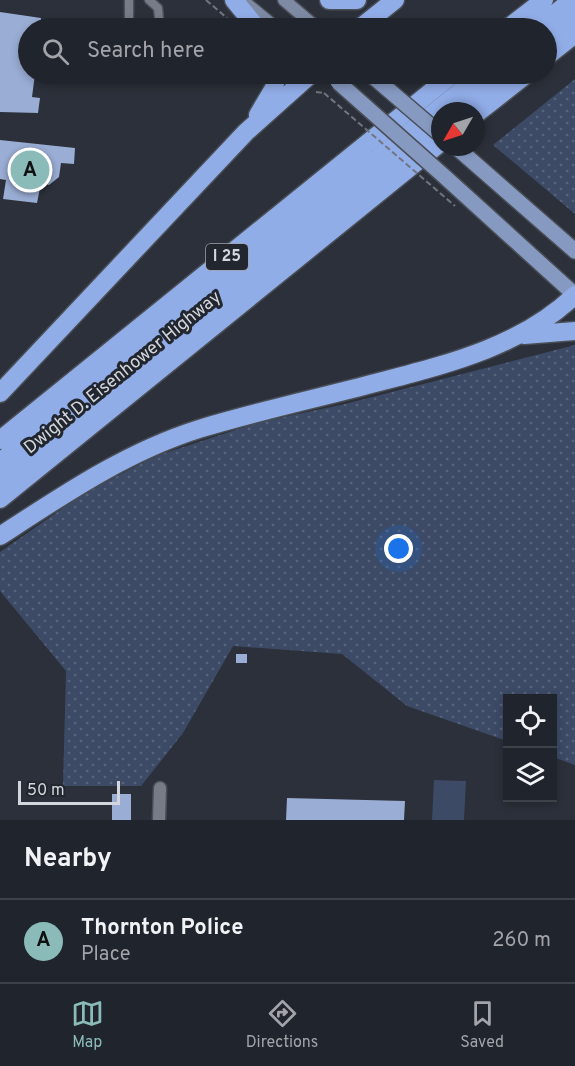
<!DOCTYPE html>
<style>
:root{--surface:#20242c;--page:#2d3038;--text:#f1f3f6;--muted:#a2a4a9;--line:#3d4148;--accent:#8bbbb9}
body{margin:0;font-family:Overpass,sans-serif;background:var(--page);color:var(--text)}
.controls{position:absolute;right:18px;bottom:18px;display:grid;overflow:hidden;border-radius:0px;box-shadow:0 3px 9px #0003}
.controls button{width:54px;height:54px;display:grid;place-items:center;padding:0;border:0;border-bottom:2px solid var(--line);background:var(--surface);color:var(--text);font:30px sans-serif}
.compass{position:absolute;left:431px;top:102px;width:54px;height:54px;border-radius:50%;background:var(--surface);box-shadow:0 3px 9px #0003;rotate:231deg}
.scale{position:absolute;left:18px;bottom:15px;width:102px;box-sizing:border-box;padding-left:6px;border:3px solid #d3d6dc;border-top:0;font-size:16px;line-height:21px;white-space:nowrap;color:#d3d6dc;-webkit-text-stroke:4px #21262f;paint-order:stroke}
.you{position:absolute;left:399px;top:549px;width:21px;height:21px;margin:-15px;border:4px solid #fff;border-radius:50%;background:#1a73e8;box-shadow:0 0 0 9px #1a73e833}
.badge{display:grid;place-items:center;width:39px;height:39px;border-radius:50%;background:var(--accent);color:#111;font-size:20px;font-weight:700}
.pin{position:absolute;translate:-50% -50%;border:3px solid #fff;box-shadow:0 2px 6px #0006}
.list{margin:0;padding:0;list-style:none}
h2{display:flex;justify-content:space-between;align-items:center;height:78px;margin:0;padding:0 24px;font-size:26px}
h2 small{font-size:20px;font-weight:400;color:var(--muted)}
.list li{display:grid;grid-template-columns:39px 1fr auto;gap:18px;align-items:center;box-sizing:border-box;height:84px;padding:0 24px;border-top:2px solid var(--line)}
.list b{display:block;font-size:22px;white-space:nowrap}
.list p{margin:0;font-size:20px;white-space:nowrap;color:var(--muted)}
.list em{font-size:20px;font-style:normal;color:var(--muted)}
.icon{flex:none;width:33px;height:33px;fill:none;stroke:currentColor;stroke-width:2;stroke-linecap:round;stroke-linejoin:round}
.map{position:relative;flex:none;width:575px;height:820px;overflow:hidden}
.search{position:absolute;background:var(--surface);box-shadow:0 3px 9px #0003;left:18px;right:18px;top:18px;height:66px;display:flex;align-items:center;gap:15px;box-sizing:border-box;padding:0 21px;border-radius:33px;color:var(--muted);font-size:22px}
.sheet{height:162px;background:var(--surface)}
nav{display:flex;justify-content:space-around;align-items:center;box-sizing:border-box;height:84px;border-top:2px solid var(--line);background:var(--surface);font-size:16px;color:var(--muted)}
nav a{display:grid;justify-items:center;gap:3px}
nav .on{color:var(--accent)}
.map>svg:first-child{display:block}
.grass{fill:url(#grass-dots)}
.green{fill:#3c4a66}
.building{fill:#9aadd4}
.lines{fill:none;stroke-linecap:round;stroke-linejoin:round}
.lane-casing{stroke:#494d55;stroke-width:11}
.street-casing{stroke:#494d55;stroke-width:15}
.secondary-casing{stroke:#494d55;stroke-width:15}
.primary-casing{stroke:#494d55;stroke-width:18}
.highway-casing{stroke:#494d55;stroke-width:21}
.path{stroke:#71757e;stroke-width:2;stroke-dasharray:6 3;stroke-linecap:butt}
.lane{stroke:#767b87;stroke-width:8}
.street{stroke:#767b87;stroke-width:12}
.secondary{stroke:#7e8aa4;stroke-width:12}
.primary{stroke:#8699c1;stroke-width:15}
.highway{stroke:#91ade8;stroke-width:18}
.primary-bridge-casing{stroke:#494d55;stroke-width:18;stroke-linecap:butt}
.path-bridge{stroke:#71757e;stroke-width:2;stroke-dasharray:6 3;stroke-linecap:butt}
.primary-bridge{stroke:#8699c1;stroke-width:15}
.labels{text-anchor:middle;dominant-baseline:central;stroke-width:6;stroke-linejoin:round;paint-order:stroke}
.shield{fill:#21262f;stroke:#9ea1a8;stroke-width:1.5}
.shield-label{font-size:16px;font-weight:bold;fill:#d3d6dc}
.street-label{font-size:18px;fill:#d3d6dc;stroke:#21262f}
</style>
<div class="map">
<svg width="575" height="820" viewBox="0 0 575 820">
<defs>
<pattern id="grass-dots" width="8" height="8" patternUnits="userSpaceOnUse" patternTransform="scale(1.5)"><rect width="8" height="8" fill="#3c4a66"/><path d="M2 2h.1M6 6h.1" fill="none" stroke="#57637b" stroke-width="1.8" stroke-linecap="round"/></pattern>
</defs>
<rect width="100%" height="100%" fill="#2b303a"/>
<path class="grass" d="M 575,79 L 575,214 L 493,145 Z
M 575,345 L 575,765 L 553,757 L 552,698 L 508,698 L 507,741 L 407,706 L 342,654 L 233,646 L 183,733 L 141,786 L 63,786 L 66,671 L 0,591 L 0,552 L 86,492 L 156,456 L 260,422 L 345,404 Z"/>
<path class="green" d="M 434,780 L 466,781 L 464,820 L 432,820 Z"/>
<path class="building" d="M 0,12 L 41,18 L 40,28 L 28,28 L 28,74 L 35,74 L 32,97 L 40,98 L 38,113 L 0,112 Z
M 0,140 L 75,148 L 74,164 L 61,163 L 59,177 L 49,185 L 41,183 L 37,203 L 3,199 L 6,180 L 0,179 Z
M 236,654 L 247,654 L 247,663 L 236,663 Z
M 112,794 L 131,794 L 131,820 L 112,820 Z
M 287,798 L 405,801 L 404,820 L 286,820 Z"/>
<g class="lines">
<g class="lane-casing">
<path id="lane" d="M 149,0 L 158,8 L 160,28
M 129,28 L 129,0"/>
</g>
<g class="street-casing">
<path id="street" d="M 159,820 L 160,788"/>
</g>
<g class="secondary-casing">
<path id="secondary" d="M 242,0 L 276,28
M 284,0 L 317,28"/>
</g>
<g class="primary-casing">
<path id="primary" d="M 456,147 L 575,251
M 445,177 L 575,295"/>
</g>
<g class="highway-casing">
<path id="highway" d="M 234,0 L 257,28
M 329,0 L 357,0
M 360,28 L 395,0
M 508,28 L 544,0
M 537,28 L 572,0
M 546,37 L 575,14
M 546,57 L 575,34
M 457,111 L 502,74
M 476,114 L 527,74
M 258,115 L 274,88 L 277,74
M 524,335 L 575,331
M 0,393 L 246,132 L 311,74
M 0,440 L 453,74
M 0,462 L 482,74
M 0,479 L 440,125
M 0,499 L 440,143
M 0,536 C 63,495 126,452 199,429 C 258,411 319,398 379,382 C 448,364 522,346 575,295"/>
</g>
<path class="path" d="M 206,0 L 227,18
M 316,92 L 324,93"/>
<use href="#lane" class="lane"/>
<use href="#street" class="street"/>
<use href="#secondary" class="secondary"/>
<use href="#primary" class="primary"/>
<use href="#highway" class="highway"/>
<g class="primary-bridge-casing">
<path id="primary-bridge" d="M 370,74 L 440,134
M 338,82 L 445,177"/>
</g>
<path class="path-bridge" d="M 324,93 L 455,206"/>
<use href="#primary-bridge" class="primary-bridge"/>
</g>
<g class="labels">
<rect class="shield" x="206" y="244" width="42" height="26" rx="4.5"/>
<g class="shield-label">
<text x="227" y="257">I 25</text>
</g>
<g class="street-label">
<text transform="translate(123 373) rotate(-39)">Dwight D. Eisenhower Highway</text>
</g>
</g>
</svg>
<div class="controls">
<button><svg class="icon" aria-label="locate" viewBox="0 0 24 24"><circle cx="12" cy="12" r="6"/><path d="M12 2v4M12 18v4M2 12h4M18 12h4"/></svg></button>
<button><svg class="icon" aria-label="layers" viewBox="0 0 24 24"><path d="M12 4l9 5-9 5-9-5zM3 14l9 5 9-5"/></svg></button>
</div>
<svg class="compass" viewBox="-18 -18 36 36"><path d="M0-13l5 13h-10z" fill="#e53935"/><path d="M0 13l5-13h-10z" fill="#a2a4a9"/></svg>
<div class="scale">50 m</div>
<div class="you"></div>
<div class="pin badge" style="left:30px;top:170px">A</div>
<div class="search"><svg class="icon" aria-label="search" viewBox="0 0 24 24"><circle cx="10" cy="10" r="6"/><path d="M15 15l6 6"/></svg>Search here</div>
</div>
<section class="sheet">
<h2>Nearby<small></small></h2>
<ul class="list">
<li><span class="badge">A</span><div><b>Thornton Police</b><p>Place</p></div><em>260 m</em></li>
</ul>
</section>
<nav>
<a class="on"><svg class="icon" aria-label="map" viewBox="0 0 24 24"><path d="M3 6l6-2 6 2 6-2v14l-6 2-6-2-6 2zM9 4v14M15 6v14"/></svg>Map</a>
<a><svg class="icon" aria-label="directions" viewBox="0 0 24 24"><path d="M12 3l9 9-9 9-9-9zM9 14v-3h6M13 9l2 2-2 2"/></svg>Directions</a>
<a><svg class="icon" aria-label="saved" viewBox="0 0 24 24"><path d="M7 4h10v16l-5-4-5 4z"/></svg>Saved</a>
</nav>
